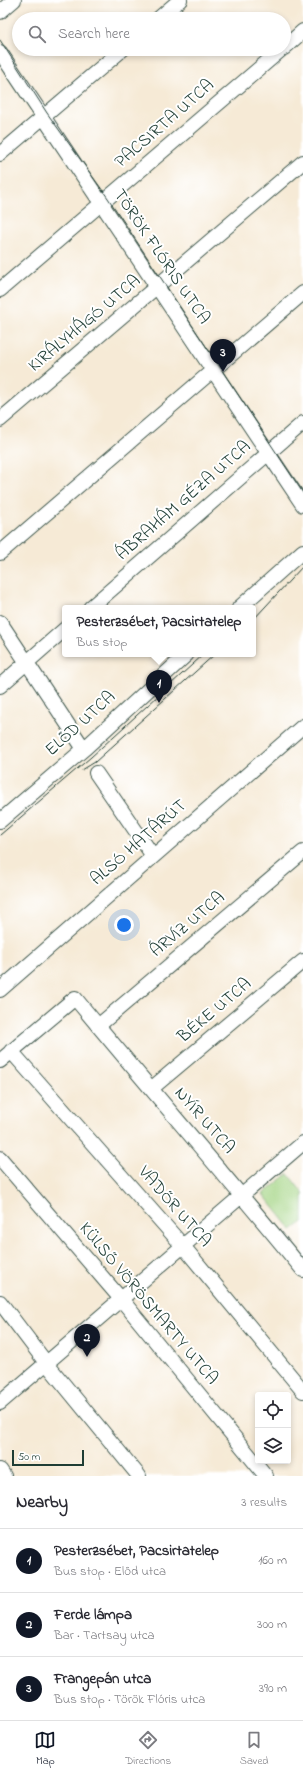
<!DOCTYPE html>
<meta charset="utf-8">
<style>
:root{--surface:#fff;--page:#f2f2f3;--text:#2b2b33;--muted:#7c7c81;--line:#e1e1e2;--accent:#111827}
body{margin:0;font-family:"Indie Flower",sans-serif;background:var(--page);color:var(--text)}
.controls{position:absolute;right:12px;bottom:12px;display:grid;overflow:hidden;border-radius:4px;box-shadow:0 2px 6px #0003}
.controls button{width:36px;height:36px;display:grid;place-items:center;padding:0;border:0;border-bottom:1px solid var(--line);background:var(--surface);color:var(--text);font:20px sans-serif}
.scale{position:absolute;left:12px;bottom:10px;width:72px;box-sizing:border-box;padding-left:4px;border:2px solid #1f3d34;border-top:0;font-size:11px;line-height:14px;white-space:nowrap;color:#1f3d34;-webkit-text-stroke:3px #fff;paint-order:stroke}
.you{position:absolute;left:124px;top:925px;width:14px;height:14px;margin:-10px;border:3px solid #fff;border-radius:50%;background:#1a73e8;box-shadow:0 0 0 6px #1a73e833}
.badge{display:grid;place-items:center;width:26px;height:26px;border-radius:50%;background:var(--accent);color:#fff;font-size:13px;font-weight:700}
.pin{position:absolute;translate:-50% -33px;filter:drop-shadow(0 1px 2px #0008)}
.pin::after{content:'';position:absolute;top:21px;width:14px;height:12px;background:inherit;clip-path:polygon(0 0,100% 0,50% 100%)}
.popup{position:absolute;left:62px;top:605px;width:194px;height:52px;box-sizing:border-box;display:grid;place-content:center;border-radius:4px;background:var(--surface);filter:drop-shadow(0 1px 3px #0005);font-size:13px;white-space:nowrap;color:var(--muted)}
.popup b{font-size:15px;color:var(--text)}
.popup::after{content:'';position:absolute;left:50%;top:100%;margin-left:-8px;border:8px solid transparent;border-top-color:var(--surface)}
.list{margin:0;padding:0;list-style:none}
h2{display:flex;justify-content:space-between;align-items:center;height:52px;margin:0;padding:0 16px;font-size:17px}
h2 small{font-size:13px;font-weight:400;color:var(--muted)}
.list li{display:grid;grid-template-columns:26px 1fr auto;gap:12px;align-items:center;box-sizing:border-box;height:64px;padding:0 16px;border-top:1px solid var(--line)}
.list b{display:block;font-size:15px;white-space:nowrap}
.list p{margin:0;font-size:13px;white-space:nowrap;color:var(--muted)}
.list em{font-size:13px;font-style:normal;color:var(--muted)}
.icon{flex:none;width:22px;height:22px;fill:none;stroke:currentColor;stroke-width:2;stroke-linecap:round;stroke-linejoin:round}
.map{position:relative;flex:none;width:303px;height:1476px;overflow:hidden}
.search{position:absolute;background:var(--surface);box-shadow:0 2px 6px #0003;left:12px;right:12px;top:12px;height:44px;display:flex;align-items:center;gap:10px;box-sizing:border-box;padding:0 14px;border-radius:22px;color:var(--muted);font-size:15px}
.sheet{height:244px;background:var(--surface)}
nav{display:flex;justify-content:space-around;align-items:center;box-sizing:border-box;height:56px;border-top:1px solid var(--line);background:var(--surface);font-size:11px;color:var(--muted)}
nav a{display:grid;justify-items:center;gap:2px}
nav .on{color:var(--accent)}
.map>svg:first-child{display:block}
.green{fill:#a3d483;stroke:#61885c}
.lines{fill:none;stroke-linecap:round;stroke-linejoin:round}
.minor-casing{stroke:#3f574c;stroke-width:16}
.minor{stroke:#fff;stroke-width:14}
.tram{stroke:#1f3d34;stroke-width:1}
.labels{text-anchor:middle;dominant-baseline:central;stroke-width:4;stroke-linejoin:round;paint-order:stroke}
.street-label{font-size:18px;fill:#1f3d34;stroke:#fff}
</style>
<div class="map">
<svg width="303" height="1476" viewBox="0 0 303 1476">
<rect width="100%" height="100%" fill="#fff"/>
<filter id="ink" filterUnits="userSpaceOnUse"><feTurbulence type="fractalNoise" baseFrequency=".025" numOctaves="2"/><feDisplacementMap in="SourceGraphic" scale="8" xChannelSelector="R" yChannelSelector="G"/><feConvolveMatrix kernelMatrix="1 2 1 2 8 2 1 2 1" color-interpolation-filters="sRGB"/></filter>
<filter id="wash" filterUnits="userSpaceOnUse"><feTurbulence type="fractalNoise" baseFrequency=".012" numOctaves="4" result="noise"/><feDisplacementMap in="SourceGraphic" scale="16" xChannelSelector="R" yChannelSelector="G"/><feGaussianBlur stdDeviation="0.9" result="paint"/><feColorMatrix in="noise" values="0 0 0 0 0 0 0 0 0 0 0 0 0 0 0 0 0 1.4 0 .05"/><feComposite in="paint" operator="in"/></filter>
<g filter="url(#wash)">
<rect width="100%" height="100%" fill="#f6ead6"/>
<path class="green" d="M 288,1174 L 303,1193 L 303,1222 L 292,1230 L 263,1194 Z"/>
</g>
<g filter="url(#ink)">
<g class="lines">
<g class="minor-casing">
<path id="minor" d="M 0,12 L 14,0
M 158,19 L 180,0
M 284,48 L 303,31
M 0,52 L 303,505
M 0,154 L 123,49
M 0,290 L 282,49
M 0,420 L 303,162
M 0,553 L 303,293
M 90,608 L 303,423
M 239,608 L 303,551
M 0,622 L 84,749
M 0,686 L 65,629
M 96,773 L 153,856
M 0,821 L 84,749 L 187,654
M 0,990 L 303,726
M 98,1026 L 303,852
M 11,1051 L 183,1246 L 303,1391
M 0,1061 L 75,998 C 150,1089 228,1178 303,1270
M 151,1089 L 303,961
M 0,1158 L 121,1299 L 266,1476
M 0,1302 L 47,1364 L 139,1476
M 0,1403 L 303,1143
M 0,1470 L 4,1476"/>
</g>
<use href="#minor" class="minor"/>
<path class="tram" d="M 0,40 L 47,113 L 108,198 L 303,493
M 253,620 L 303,566
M 82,770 L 95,762 L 215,654
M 0,835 L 91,757 L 204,654"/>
</g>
</g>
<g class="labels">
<g class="street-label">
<text transform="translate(165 124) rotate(-41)">PACSIRTA UTCA</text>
<text transform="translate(161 257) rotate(56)">TÖRÖK FLÓRIS UTCA</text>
<text transform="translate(85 324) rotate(-40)">KIRÁLYHÁGÓ UTCA</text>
<text transform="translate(184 501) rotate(-41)">ÁBRAHÁM GÉZA UTCA</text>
<text transform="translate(81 724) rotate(-42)">ELŐD UTCA</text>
<text transform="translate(139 843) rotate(-41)">ALSÓ HATÁRÚT</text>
<text transform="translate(188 925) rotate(-40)">ÁRVÍZ UTCA</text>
<text transform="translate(215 1011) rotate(-40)">BÉKE UTCA</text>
<text transform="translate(204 1121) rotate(49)">NYÍR UTCA</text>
<text transform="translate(174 1207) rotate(49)">VADŐR UTCA</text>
<text transform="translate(148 1304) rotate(50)">KÜLSŐ VÖRÖSMARTY UTCA</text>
</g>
</g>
</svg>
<div class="controls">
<button><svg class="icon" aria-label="locate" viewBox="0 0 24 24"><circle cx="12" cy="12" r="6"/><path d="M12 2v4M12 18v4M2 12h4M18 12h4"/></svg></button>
<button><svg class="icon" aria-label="layers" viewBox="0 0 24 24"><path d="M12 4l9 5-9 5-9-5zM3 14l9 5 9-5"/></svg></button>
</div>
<div class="scale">50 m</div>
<div class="you"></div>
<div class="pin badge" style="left:159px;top:703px">1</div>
<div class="popup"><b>Pesterzsébet, Pacsirtatelep</b>Bus stop</div>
<div class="pin badge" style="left:87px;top:1357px">2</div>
<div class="pin badge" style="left:223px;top:372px">3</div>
<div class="search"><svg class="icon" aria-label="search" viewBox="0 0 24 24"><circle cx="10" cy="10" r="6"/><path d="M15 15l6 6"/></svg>Search here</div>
</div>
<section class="sheet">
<h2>Nearby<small>3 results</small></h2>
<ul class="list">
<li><span class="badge">1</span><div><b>Pesterzsébet, Pacsirtatelep</b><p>Bus stop · Előd utca</p></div><em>160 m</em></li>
<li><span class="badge">2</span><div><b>Ferde lámpa</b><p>Bar · Tartsay utca</p></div><em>300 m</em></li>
<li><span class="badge">3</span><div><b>Frangepán utca</b><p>Bus stop · Török Flóris utca</p></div><em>390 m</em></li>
</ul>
</section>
<nav>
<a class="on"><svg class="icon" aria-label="map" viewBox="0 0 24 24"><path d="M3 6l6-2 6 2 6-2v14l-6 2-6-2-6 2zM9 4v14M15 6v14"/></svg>Map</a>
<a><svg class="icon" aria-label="directions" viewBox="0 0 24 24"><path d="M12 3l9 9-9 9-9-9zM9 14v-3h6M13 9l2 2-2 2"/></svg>Directions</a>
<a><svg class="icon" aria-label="saved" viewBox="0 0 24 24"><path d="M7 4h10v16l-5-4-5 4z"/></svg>Saved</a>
</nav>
